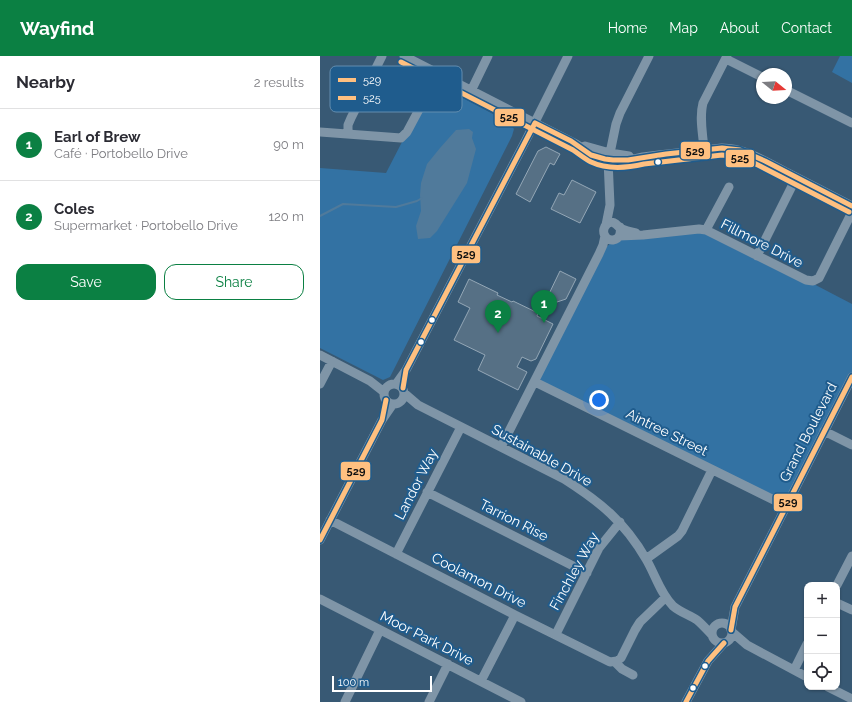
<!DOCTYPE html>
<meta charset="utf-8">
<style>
:root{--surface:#fff;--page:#f7f7f7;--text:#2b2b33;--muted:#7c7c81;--line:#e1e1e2;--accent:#0b8043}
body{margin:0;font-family:Raleway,sans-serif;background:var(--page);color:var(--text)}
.controls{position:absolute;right:12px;bottom:12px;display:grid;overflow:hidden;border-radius:8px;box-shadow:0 1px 3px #0004}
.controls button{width:36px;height:36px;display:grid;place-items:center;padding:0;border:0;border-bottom:1px solid var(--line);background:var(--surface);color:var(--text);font:20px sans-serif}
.compass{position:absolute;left:436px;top:12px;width:36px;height:36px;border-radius:50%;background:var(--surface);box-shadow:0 1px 3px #0004;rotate:108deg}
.scale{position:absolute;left:12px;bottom:10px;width:100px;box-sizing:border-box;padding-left:4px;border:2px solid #fff;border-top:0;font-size:11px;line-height:14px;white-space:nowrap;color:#fff;-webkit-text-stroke:3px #1f5c8d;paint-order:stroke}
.you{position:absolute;left:279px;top:344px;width:14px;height:14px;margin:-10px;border:3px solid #fff;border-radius:50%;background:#1a73e8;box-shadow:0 0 0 6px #1a73e833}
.badge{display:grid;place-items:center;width:26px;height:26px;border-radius:50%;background:var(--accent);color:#fff;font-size:13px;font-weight:700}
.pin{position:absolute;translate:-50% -33px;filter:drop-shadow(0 1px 2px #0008)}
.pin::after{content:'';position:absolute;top:21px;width:14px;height:12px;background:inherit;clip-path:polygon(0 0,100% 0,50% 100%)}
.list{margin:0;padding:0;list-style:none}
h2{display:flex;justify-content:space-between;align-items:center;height:52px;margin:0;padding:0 16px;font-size:17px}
h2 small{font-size:13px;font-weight:400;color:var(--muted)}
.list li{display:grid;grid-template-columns:26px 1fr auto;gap:12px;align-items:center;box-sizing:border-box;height:72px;padding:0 16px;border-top:1px solid var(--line)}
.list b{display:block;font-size:15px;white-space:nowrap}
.list p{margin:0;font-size:13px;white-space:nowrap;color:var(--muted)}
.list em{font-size:13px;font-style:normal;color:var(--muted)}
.actions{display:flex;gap:8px;padding:12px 16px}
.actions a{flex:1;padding:9px 0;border:1px solid var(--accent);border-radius:12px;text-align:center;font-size:14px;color:var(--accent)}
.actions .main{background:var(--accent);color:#fff}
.icon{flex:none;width:22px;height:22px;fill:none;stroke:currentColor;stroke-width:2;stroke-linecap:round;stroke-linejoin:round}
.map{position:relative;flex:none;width:532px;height:646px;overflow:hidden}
header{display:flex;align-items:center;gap:24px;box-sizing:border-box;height:56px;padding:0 20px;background:var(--accent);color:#fff}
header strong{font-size:19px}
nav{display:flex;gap:22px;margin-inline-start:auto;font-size:14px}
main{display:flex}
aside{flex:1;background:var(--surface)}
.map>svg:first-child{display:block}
.green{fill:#3372a3}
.water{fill:#507a9b}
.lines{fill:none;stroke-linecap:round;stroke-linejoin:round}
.stream{stroke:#507a9b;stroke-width:2}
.building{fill:#567085;stroke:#94a7b6}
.minor{stroke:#7f95a7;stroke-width:9}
.bus-1-casing{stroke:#1f5c8d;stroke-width:8}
.bus-2-casing{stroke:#1f5c8d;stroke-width:8}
.bus-1{stroke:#ffc080;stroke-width:5}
.bus-2{stroke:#ffc080;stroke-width:5}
.bus-dot{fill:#fff;stroke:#1f5c8d;stroke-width:1.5}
.labels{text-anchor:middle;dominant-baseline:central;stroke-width:4;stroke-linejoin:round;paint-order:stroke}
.street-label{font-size:14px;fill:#fff;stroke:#1f5c8d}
.key{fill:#1f5c8d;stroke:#628daf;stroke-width:1}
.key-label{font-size:11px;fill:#fff}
.line-badge{stroke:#1f5c8d;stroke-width:1.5}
.pale-badge-label{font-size:11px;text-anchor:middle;font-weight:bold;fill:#111}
</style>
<header>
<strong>Wayfind</strong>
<nav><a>Home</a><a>Map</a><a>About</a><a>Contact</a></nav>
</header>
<main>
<aside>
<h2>Nearby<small>2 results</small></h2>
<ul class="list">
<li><span class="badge">1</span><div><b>Earl of Brew</b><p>Café · Portobello Drive</p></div><em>90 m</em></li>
<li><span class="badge">2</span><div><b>Coles</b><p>Supermarket · Portobello Drive</p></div><em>120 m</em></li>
</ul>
<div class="actions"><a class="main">Save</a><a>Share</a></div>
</aside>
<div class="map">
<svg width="532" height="646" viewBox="0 0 532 646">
<rect width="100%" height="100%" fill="#385974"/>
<path class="green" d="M 520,0 L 532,0 L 532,27 L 512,16 Z
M 113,26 L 188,66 L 194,73 L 192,80 L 70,321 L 63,324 L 0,292 L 0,112 L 66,117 Z
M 379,173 L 486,224 L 532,248 L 532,321 L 466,450 L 215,326 L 279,198 L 295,183 Z"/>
<path class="water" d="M 149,73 L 153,76 L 152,82 L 156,93 L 147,127 L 117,175 L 110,182 L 98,183 L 96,170 L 101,155 L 100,139 L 101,127 L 107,108 L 120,92 L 136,74 Z"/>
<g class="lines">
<path class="stream" d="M 0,160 L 23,148 L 76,151 L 97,145 L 102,142"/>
</g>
<path class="building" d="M 226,91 L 240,98 L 234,109 L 230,107 L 210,146 L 196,138 L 218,95 Z
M 252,124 L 276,136 L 260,167 L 231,153 L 239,137 L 244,139 Z
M 240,215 L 256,223 L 246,243 L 231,248 L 227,242 Z
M 149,223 L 178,237 L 177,239 L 192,246 L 193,245 L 218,257 L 217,260 L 233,268 L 216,303 L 211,305 L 202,301 L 197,311 L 207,316 L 198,334 L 158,314 L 165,299 L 134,284 L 150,252 L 138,246 Z"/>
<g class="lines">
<path class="minor" d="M 84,0 L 256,88 L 275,100 L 288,104 L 298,105 L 310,104 L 323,101 L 339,99 L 402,92 C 426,92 448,107 468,117 C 489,128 511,139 532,150
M 406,3 L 442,21
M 466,34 L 532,67
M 151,35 L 168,0
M 0,76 L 81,82 L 87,76 L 118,18
M 28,77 L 28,69 L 31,62 L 62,0
M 265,90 L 290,97 L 309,100
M 384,94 C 383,78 379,62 383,47 L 407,0
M 290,97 L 296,68 L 300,57 L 329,0
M 286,169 L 290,149 L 288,104
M 300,171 C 301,177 300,183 293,184 C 285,185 280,174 287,168 C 293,164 296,168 300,172 C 304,174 311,176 316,177
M 386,174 L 409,131
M 299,180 L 323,179 L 379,173 L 386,174 L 486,224 L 493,225 L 499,222 L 532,156
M 437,200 L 476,122
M 0,299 L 50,325 L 64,336
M 215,326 L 466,450
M64 338a10 10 0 1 1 20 0a10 10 0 1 1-20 0Z
M 0,328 L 12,305
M 76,328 L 86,314 L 206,84 L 248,0
M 84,337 L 98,349 L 244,423 C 280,446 304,465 326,503 C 335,518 340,537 353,550 C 360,556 369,559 377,564 C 382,568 387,574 392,579
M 504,375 L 532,389
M 181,391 L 279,198 L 283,189 L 285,180
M 107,436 L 267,517
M 10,464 L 195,559 L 290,606 L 297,605 L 301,602 L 315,574 L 320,566 L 346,541
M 0,484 L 62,364 L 73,348
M 76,498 L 141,371
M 326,503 L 358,480 L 362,475 L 392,414
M 517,529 L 532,500
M 0,543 L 201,646
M 517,547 L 532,554
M392 577a10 10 0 1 1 20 0a10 10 0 1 1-20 0Z
M 411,574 L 415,551 L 532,321
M 412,576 L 427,589 L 487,621
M 236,578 L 279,492 L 300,466
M 295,606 L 302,613 L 313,619
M 474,614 L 487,588
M 161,625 L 195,559
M 508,631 L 532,643
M 25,646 L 60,574
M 109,646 L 128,608
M 366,646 L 388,605 L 404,587"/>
<g class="bus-1-casing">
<path id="bus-1" d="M 215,67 L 251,85 L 271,99 L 285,103 L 293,104 L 308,104 L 346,98 L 402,92 L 420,94 L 445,105 L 532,150
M 83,332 L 86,314 L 215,67
M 0,484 L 62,364 L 66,344
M 411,574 L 415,551 L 532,321
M 366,646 L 388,605 L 404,587"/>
</g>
<g class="bus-2-casing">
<path id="bus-2" d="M 81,6 L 253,94 C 259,98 265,103 271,106 C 288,114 307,112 324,108 L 402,99 C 413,100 423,103 434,107 L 529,156"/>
</g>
<use href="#bus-1" class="bus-1"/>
<use href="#bus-2" class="bus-2"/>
</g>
<g class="bus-dot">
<circle cx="338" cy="106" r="3.5"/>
<circle cx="112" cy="264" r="3.5"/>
<circle cx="101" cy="286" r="3.5"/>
<circle cx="385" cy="610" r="3.5"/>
<circle cx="373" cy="632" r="3.5"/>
</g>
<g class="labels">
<g class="street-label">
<text transform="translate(442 187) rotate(27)">Fillmore Drive</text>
<text transform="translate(347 376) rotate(26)">Aintree Street</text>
<text transform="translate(488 376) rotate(-63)">Grand Boulevard</text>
<text transform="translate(222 399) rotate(29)">Sustainable Drive</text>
<text transform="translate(96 428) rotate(-63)">Landor Way</text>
<text transform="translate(194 464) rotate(27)">Tarrion Rise</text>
<text transform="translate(254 515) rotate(-61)">Finchley Way</text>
<text transform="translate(159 524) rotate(27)">Coolamon Drive</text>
<text transform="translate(107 582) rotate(27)">Moor Park Drive</text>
</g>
</g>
<rect x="10" y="10" width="132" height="46" rx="6" class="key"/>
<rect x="18" y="22" width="18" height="4" fill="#ffc080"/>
<rect x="18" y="40" width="18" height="4" fill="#ffc080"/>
<g class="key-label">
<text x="43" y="28">529</text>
<text x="43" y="46">525</text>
</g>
<g class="line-badge">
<rect x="174" y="52" width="31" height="19" rx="4" fill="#ffc080"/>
<rect x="360" y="85" width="31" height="19" rx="4" fill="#ffc080"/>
<rect x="405" y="93" width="30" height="19" rx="4" fill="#ffc080"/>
<rect x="131" y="189" width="30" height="19" rx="4" fill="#ffc080"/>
<rect x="20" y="405" width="31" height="20" rx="4" fill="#ffc080"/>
<rect x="453" y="437" width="30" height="19" rx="4" fill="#ffc080"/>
</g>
<g class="pale-badge-label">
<text x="189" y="65">525</text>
<text x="375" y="99">529</text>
<text x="420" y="106">525</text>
<text x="146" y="202">529</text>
<text x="36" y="419">529</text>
<text x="468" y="450">529</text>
</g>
</svg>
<div class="controls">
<button>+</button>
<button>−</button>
<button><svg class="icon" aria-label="locate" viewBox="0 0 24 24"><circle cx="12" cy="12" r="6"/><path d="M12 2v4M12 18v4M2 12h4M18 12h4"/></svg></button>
</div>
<svg class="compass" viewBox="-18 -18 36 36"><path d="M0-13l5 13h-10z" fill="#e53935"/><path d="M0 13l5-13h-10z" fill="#7c7c81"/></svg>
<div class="scale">100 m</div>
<div class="you"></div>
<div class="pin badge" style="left:224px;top:267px">1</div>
<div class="pin badge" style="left:178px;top:277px">2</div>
</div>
</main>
